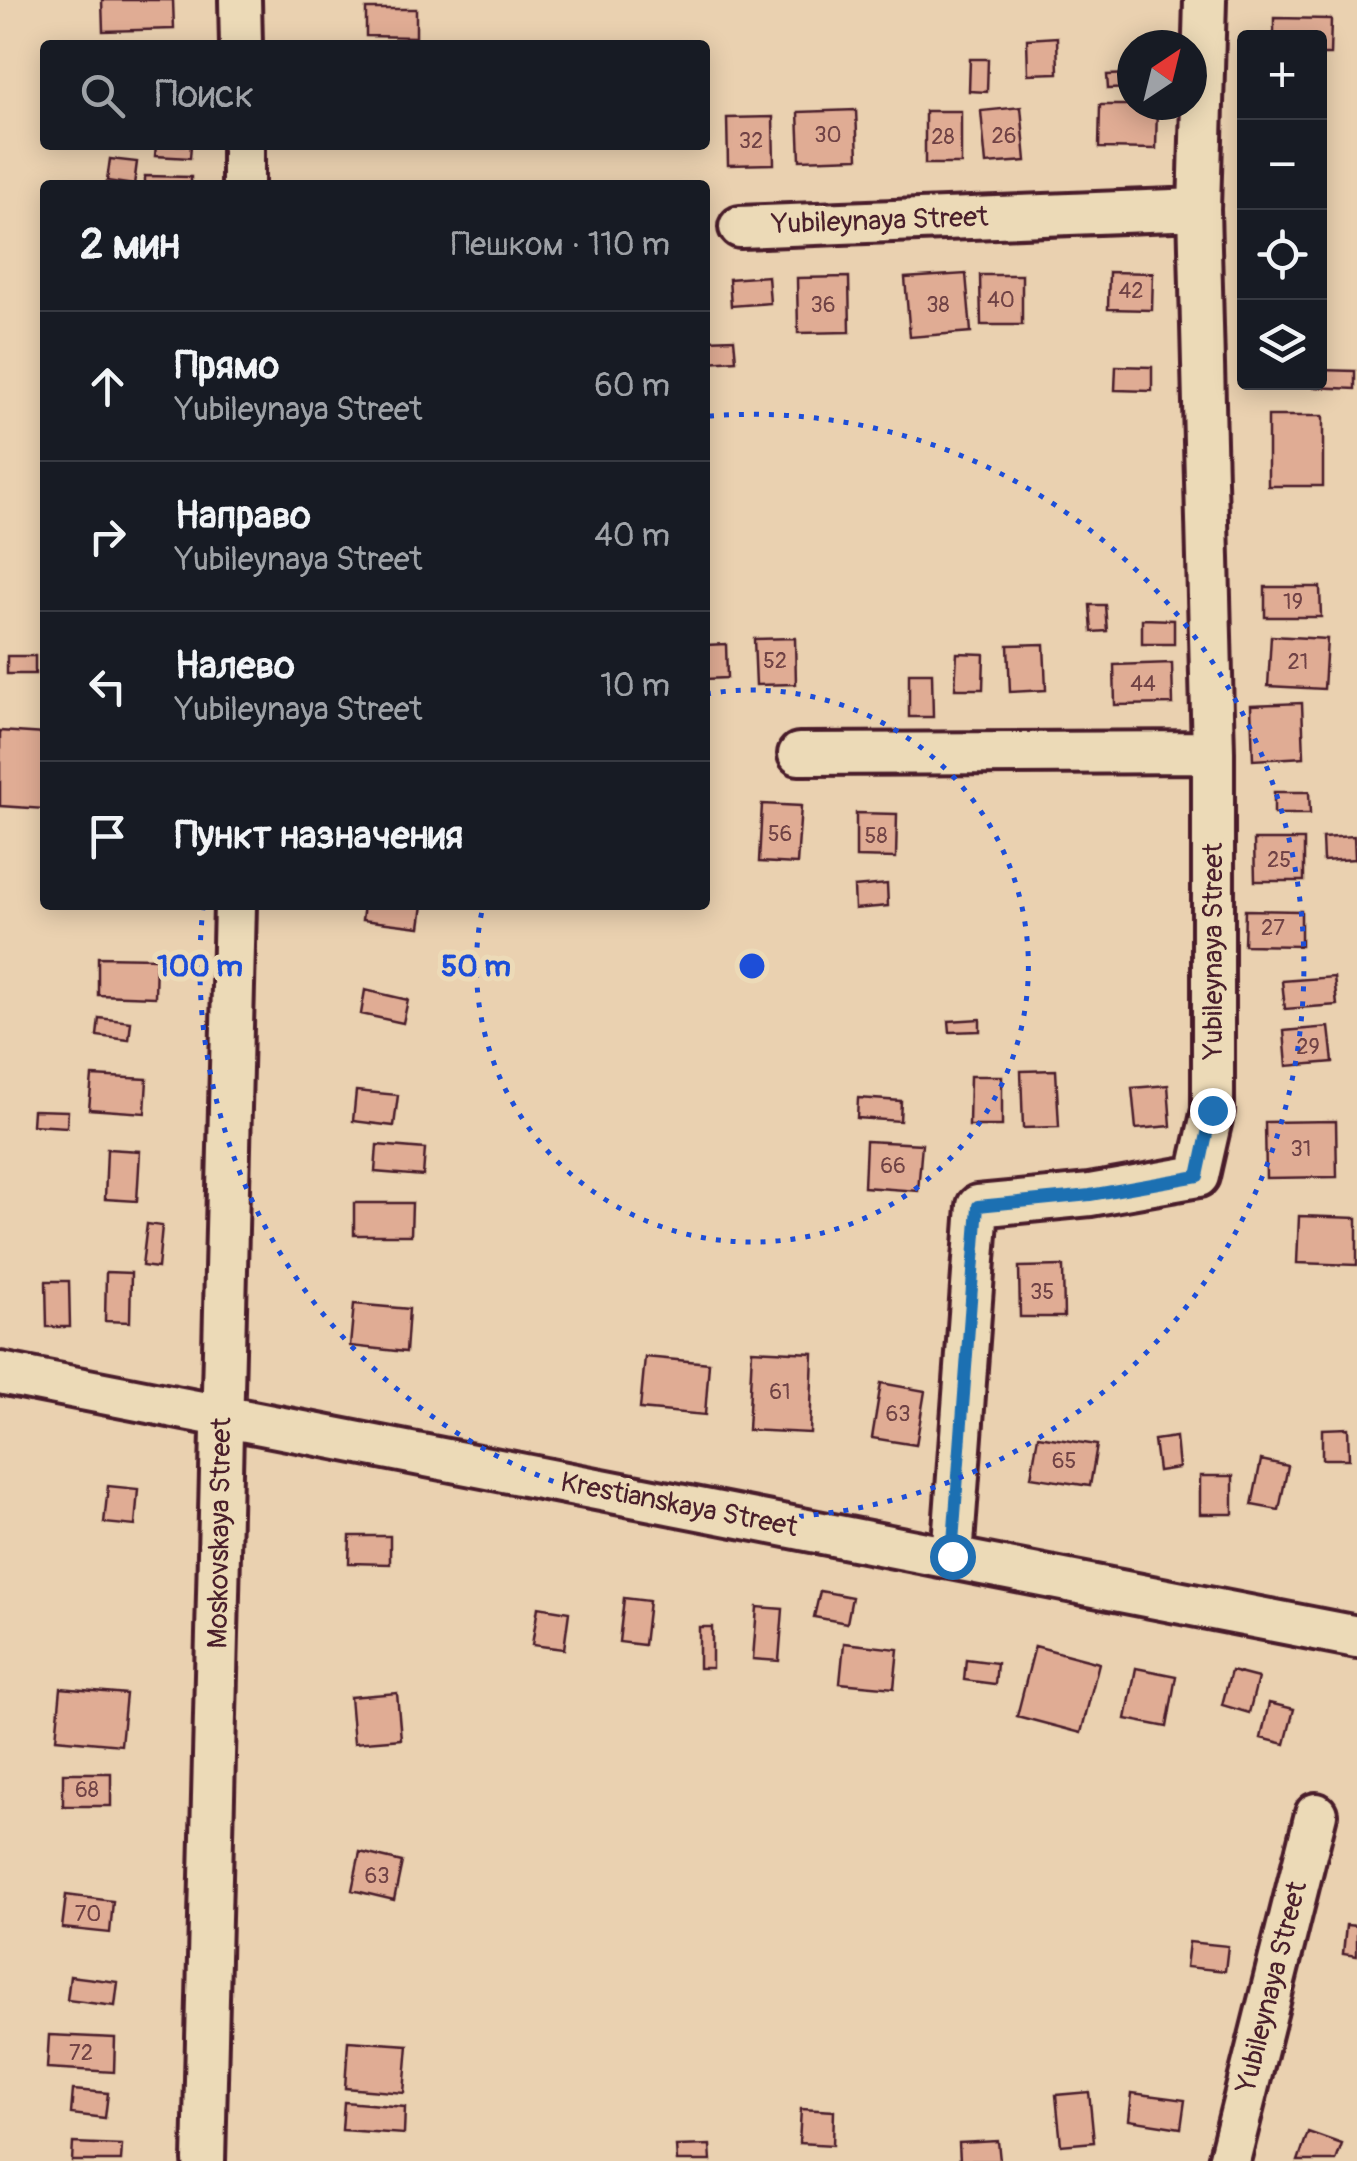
<!DOCTYPE html>
<html lang="ru">
<meta charset="utf-8">
<style>
:root{--surface:#171b24;--page:#242831;--text:#f1f3f6;--muted:#9ea1a6;--line:#363941}
body{margin:0;font-family:Pangolin,sans-serif;background:var(--page);color:var(--text)}
.controls{position:absolute;right:30px;top:30px;display:grid;overflow:hidden;border-radius:10px;box-shadow:0 5px 25px #0003}
.controls button{width:90px;height:90px;display:grid;place-items:center;padding:0;border:0;border-bottom:2px solid var(--line);background:var(--surface);color:var(--text);font:50px sans-serif}
.compass{position:absolute;left:1117px;top:30px;width:90px;height:90px;border-radius:50%;background:var(--surface);box-shadow:0 5px 25px #0003;rotate:35deg}
.stop{position:absolute;width:30px;height:30px;margin:-22px;border:8px solid #1f6fb2;border-radius:50%;background:#fff}
.stop.end{background:#1f6fb2;border-color:#fff;box-shadow:0 2px 10px #0008}
.list{margin:0;padding:0;list-style:none}
h2{display:flex;justify-content:space-between;align-items:center;height:130px;margin:0;padding:0 40px;font-size:42px}
h2 small{font-size:32px;font-weight:400;color:var(--muted)}
.list li{display:grid;grid-template-columns:65px 1fr auto;gap:30px;align-items:center;box-sizing:border-box;height:150px;padding:0 40px;border-top:2px solid var(--line)}
.list b{display:block;font-size:38px;white-space:nowrap}
.list p{margin:0;font-size:32px;white-space:nowrap;color:var(--muted)}
.list em{font-size:32px;font-style:normal;color:var(--muted)}
.icon{flex:none;width:55px;height:55px;fill:none;stroke:currentColor;stroke-width:2;stroke-linecap:round;stroke-linejoin:round}
.map{position:relative;flex:none;width:1357px;height:2161px;overflow:hidden}
.search{position:absolute;background:var(--surface);box-shadow:0 5px 25px #0003;left:40px;top:40px;width:670px;height:110px;display:flex;align-items:center;gap:25px;box-sizing:border-box;padding:0 35px;border-radius:10px;color:var(--muted);font-size:38px}
.panel{position:absolute;background:var(--surface);box-shadow:0 5px 25px #0003;left:40px;top:180px;width:670px;height:730px;border-radius:10px}
.map>svg:first-child{display:block}
.building{fill:#e0ac94;stroke:#4a1f2b;stroke-width:2.5}
.lines{fill:none;stroke-linecap:round;stroke-linejoin:round}
.minor-casing{stroke:#4a1f2b;stroke-width:48}
.minor{stroke:#ecdab7;stroke-width:40}
.route{stroke:#1f6fb2;stroke-width:12}
.ring{fill:none;stroke:#1d4ed8;stroke-width:5;stroke-dasharray:5 10}
.labels{text-anchor:middle;dominant-baseline:central;stroke-width:10;stroke-linejoin:round;paint-order:stroke}
.number-label{font-size:22px;fill:#704245}
.street-label{font-size:28px;fill:#4a1f2b;stroke:#ecdab7}
.centre{fill:#1d4ed8;stroke:#ecdab7;stroke-width:5}
.ring-label{font-size:30px;text-anchor:middle;font-weight:bold;fill:#1d4ed8;stroke:#ecdab7;stroke-width:10;stroke-linejoin:round;paint-order:stroke}
</style>
<div class="map">
<svg width="1357" height="2161" viewBox="0 0 1357 2161">
<rect width="100%" height="100%" fill="#ead1b0"/>
<filter id="ink" filterUnits="userSpaceOnUse"><feTurbulence type="fractalNoise" baseFrequency=".01" numOctaves="2"/><feDisplacementMap in="SourceGraphic" scale="20" xChannelSelector="R" yChannelSelector="G"/><feConvolveMatrix kernelMatrix="1 2 1 2 8 2 1 2 1" color-interpolation-filters="sRGB"/></filter>
<g filter="url(#ink)">
<path class="building" d="M 102,0 L 173,0 L 174,29 L 103,31 Z
M 366,9 L 416,9 L 416,37 L 366,36 Z
M 1274,18 L 1331,19 L 1330,55 L 1320,55 L 1320,38 L 1274,38 Z
M 1057,37 L 1058,73 L 1028,74 L 1027,39 Z
M 970,59 L 988,59 L 987,92 L 969,91 Z
M 1132,74 L 1132,88 L 1108,89 L 1107,75 Z
M 1100,105 L 1157,105 L 1156,149 L 1099,148 Z
M 1021,107 L 1026,161 L 986,164 L 981,111 Z
M 856,110 L 858,158 L 800,160 L 798,112 Z
M 925,111 L 961,111 L 961,164 L 925,164 Z
M 773,117 L 774,164 L 728,165 L 727,118 Z
M 156,145 L 191,145 L 190,158 L 155,156 Z
M 110,159 L 137,162 L 134,185 L 107,181 Z
M 145,176 L 191,177 L 191,185 L 145,185 Z
M 1109,272 L 1153,273 L 1152,310 L 1108,309 Z
M 966,274 L 971,332 L 910,337 L 905,278 Z
M 980,275 L 1022,275 L 1022,325 L 981,325 Z
M 768,276 L 770,303 L 731,306 L 729,279 Z
M 849,277 L 850,332 L 798,333 L 797,278 Z
M 734,339 L 736,360 L 707,362 L 706,340 Z
M 1116,366 L 1152,367 L 1152,391 L 1115,390 Z
M 1320,370 L 1355,371 L 1355,389 L 1314,387 L 1314,382 L 1320,382 Z
M 1268,416 L 1323,416 L 1323,486 L 1268,486 Z
M 1265,587 L 1320,587 L 1321,617 L 1265,617 Z
M 1090,605 L 1105,605 L 1107,631 L 1092,632 Z
M 1142,619 L 1174,620 L 1174,644 L 1142,644 Z
M 1271,636 L 1327,639 L 1324,689 L 1268,686 Z
M 795,638 L 796,684 L 756,685 L 754,639 Z
M 726,644 L 727,678 L 705,679 L 705,645 Z
M 1044,644 L 1046,690 L 1010,692 L 1008,645 Z
M 957,653 L 984,654 L 983,689 L 955,689 Z
M 7,656 L 35,656 L 35,674 L 7,674 Z
M 1172,663 L 1173,704 L 1115,705 L 1114,665 Z
M 909,673 L 932,673 L 933,717 L 909,717 Z
M 1302,703 L 1304,757 L 1253,760 L 1251,705 Z
M 0,731 L 45,734 L 45,809 L 0,806 Z
M 1274,792 L 1309,792 L 1310,814 L 1274,814 Z
M 762,804 L 801,806 L 797,864 L 759,862 Z
M 856,813 L 897,814 L 896,858 L 856,857 Z
M 1354,836 L 1355,859 L 1323,861 L 1322,838 Z
M 1254,840 L 1304,840 L 1304,881 L 1255,881 Z
M 887,884 L 888,906 L 855,909 L 854,887 Z
M 364,905 L 423,905 L 420,927 L 362,920 Z
M 1245,910 L 1301,911 L 1301,946 L 1244,945 Z
M 98,957 L 156,958 L 155,997 L 98,995 Z
M 1334,977 L 1337,1005 L 1285,1009 L 1282,981 Z
M 365,990 L 408,1000 L 403,1023 L 361,1014 Z
M 99,1018 L 131,1022 L 129,1040 L 97,1036 Z
M 980,1019 L 980,1031 L 950,1032 L 949,1021 Z
M 1329,1027 L 1333,1062 L 1287,1066 L 1284,1031 Z
M 1056,1070 L 1059,1127 L 1023,1128 L 1021,1071 Z
M 92,1076 L 147,1079 L 145,1113 L 89,1109 Z
M 970,1076 L 1002,1076 L 1002,1126 L 969,1126 Z
M 1168,1085 L 1171,1126 L 1136,1129 L 1132,1088 Z
M 356,1091 L 398,1095 L 394,1126 L 353,1121 Z
M 858,1098 L 901,1101 L 900,1121 L 857,1118 Z
M 33,1110 L 68,1111 L 67,1127 L 32,1125 Z
M 1336,1121 L 1337,1177 L 1266,1178 L 1265,1122 Z
M 866,1141 L 922,1144 L 918,1191 L 864,1187 Z
M 377,1145 L 425,1149 L 423,1176 L 375,1172 Z
M 107,1149 L 140,1151 L 137,1201 L 105,1199 Z
M 354,1203 L 412,1203 L 411,1235 L 354,1235 Z
M 1299,1216 L 1357,1218 L 1357,1265 L 1297,1263 Z
M 147,1224 L 162,1226 L 158,1268 L 142,1266 Z
M 1063,1266 L 1064,1317 L 1020,1317 L 1019,1267 Z
M 106,1272 L 131,1273 L 130,1322 L 105,1321 Z
M 46,1281 L 69,1281 L 70,1327 L 47,1327 Z
M 354,1304 L 409,1309 L 406,1352 L 350,1346 Z
M 752,1350 L 813,1353 L 810,1433 L 748,1430 Z
M 645,1357 L 709,1363 L 705,1415 L 640,1409 Z
M 881,1383 L 925,1391 L 916,1445 L 872,1438 Z
M 1348,1428 L 1349,1459 L 1322,1459 L 1322,1429 Z
M 1038,1436 L 1097,1445 L 1090,1486 L 1031,1477 Z
M 1176,1437 L 1179,1468 L 1158,1471 L 1154,1440 Z
M 1261,1460 L 1288,1466 L 1279,1510 L 1252,1505 Z
M 1200,1476 L 1233,1476 L 1233,1514 L 1200,1514 Z
M 108,1486 L 138,1489 L 135,1526 L 104,1523 Z
M 350,1536 L 390,1536 L 390,1564 L 349,1563 Z
M 820,1591 L 852,1597 L 847,1623 L 814,1617 Z
M 624,1598 L 649,1601 L 644,1645 L 619,1642 Z
M 538,1607 L 569,1612 L 564,1649 L 532,1645 Z
M 757,1607 L 783,1609 L 779,1661 L 753,1659 Z
M 699,1627 L 712,1627 L 712,1668 L 699,1668 Z
M 844,1643 L 898,1649 L 894,1688 L 840,1683 Z
M 1035,1646 L 1099,1663 L 1081,1733 L 1017,1716 Z
M 966,1659 L 997,1663 L 995,1684 L 964,1680 Z
M 1136,1668 L 1176,1676 L 1167,1727 L 1126,1719 Z
M 1231,1671 L 1258,1678 L 1249,1713 L 1222,1705 Z
M 61,1688 L 126,1694 L 121,1745 L 56,1739 Z
M 397,1693 L 401,1739 L 354,1743 L 350,1697 Z
M 1269,1703 L 1294,1709 L 1285,1744 L 1261,1738 Z
M 63,1773 L 111,1773 L 111,1806 L 63,1806 Z
M 360,1852 L 402,1862 L 394,1900 L 352,1890 Z
M 66,1895 L 113,1901 L 110,1933 L 62,1928 Z
M 1346,1925 L 1357,1926 L 1357,1956 L 1343,1954 Z
M 1189,1942 L 1228,1946 L 1225,1971 L 1186,1967 Z
M 70,1976 L 118,1982 L 115,2006 L 67,2000 Z
M 49,2035 L 115,2038 L 114,2072 L 47,2068 Z
M 348,2041 L 408,2045 L 404,2093 L 345,2088 Z
M 73,2090 L 108,2093 L 105,2118 L 71,2114 Z
M 1089,2092 L 1094,2142 L 1061,2145 L 1056,2095 Z
M 1132,2093 L 1185,2100 L 1181,2128 L 1129,2120 Z
M 344,2102 L 405,2107 L 404,2134 L 342,2130 Z
M 801,2109 L 834,2111 L 833,2145 L 799,2143 Z
M 1308,2132 L 1342,2144 L 1336,2161 L 1298,2161 Z
M 998,2141 L 1000,2161 L 960,2161 L 959,2143 Z
M 73,2143 L 122,2145 L 121,2161 L 72,2161 Z
M 710,2145 L 711,2161 L 677,2161 L 676,2146 Z"/>
<g class="lines">
<g class="minor-casing">
<path id="minor" d="M 240,0 L 241,45
M 243,145 L 243,185
M 740,227 L 1199,209
M 799,754 L 1213,752
M 0,1373 L 1357,1637
M 952,1557 L 978,1206 L 1090,1195 L 1198,1176 L 1213,1110 L 1213,752 L 1199,209 L 1205,0
M 204,2161 L 235,905
M 1229,2161 L 1316,1814"/>
</g>
<use href="#minor" class="minor"/>
</g>
</g>
<g class="lines" filter="url(#ink)">
<path class="route" d="M 952,1556 L 978,1206 L 1090,1195 L 1198,1176 L 1212,1110"/>
</g>
<g class="ring">
<path d="M706 694A276 276 0 1 1 483 906"/>
<path d="M709 416A552 552 0 1 1 203 908"/>
</g>
<g class="labels">
<g class="number-label">
<text x="828" y="135">30</text>
<text x="1004" y="136">26</text>
<text x="943" y="137">28</text>
<text x="751" y="141">32</text>
<text x="1131" y="291">42</text>
<text x="1001" y="300">40</text>
<text x="823" y="305">36</text>
<text x="938" y="305">38</text>
<text x="1293" y="602">19</text>
<text x="775" y="661">52</text>
<text x="1298" y="662">21</text>
<text x="1143" y="684">44</text>
<text x="780" y="834">56</text>
<text x="876" y="836">58</text>
<text x="1279" y="860">25</text>
<text x="1273" y="928">27</text>
<text x="1308" y="1047">29</text>
<text x="1301" y="1149">31</text>
<text x="893" y="1166">66</text>
<text x="1042" y="1292">35</text>
<text x="780" y="1392">61</text>
<text x="898" y="1414">63</text>
<text x="1064" y="1461">65</text>
<text x="87" y="1790">68</text>
<text x="377" y="1876">63</text>
<text x="88" y="1914">70</text>
<text x="81" y="2053">72</text>
</g>
<g class="street-label">
<text transform="translate(880 221) rotate(-2)">Yubileynaya Street</text>
<text transform="translate(1213 951) rotate(-90)">Yubileynaya Street</text>
<text transform="translate(679 1505) rotate(11)">Krestianskaya Street</text>
<text transform="translate(220 1533) rotate(-89)">Moskovskaya Street</text>
<text transform="translate(1272 1987) rotate(-76)">Yubileynaya Street</text>
</g>
</g>
<circle cx="752" cy="966" r="15" class="centre"/>
<g class="ring-label">
<text x="200" y="976">100 m</text>
<text x="476" y="976">50 m</text>
</g>
</svg>
<div class="controls">
<button>+</button>
<button>−</button>
<button><svg class="icon" aria-label="locate" viewBox="0 0 24 24"><circle cx="12" cy="12" r="6"/><path d="M12 2v4M12 18v4M2 12h4M18 12h4"/></svg></button>
<button><svg class="icon" aria-label="layers" viewBox="0 0 24 24"><path d="M12 4l9 5-9 5-9-5zM3 14l9 5 9-5"/></svg></button>
</div>
<svg class="compass" viewBox="-18 -18 36 36"><path d="M0-13l5 13h-10z" fill="#e53935"/><path d="M0 13l5-13h-10z" fill="#9ea1a6"/></svg>
<div class="stop" style="left:952px;top:1556px"></div>
<div class="stop end" style="left:1212px;top:1110px"></div>
<div class="search"><svg class="icon" aria-label="search" viewBox="0 0 24 24"><circle cx="10" cy="10" r="6"/><path d="M15 15l6 6"/></svg>Поиск</div>
<section class="panel">
<h2>2 мин<small>Пешком · 110 m</small></h2>
<ul class="list">
<li><svg class="icon" aria-label="ahead" viewBox="0 0 24 24"><path d="M12 20V5M6 11l6-6 6 6"/></svg><div><b>Прямо</b><p>Yubileynaya Street</p></div><em>60 m</em></li>
<li><svg class="icon" aria-label="right" viewBox="0 0 24 24"><path d="M7 20v-9h11M14 6l5 5-5 5"/></svg><div><b>Направо</b><p>Yubileynaya Street</p></div><em>40 m</em></li>
<li><svg class="icon" aria-label="left" viewBox="0 0 24 24"><path d="M17 20v-9H6M10 6l-5 5 5 5"/></svg><div><b>Налево</b><p>Yubileynaya Street</p></div><em>10 m</em></li>
<li><svg class="icon" aria-label="arrive" viewBox="0 0 24 24"><path d="M6 21V4h12l-3 4 3 4H6"/></svg><div><b>Пункт назначения</b></div></li>
</ul>
</section>
</div>
